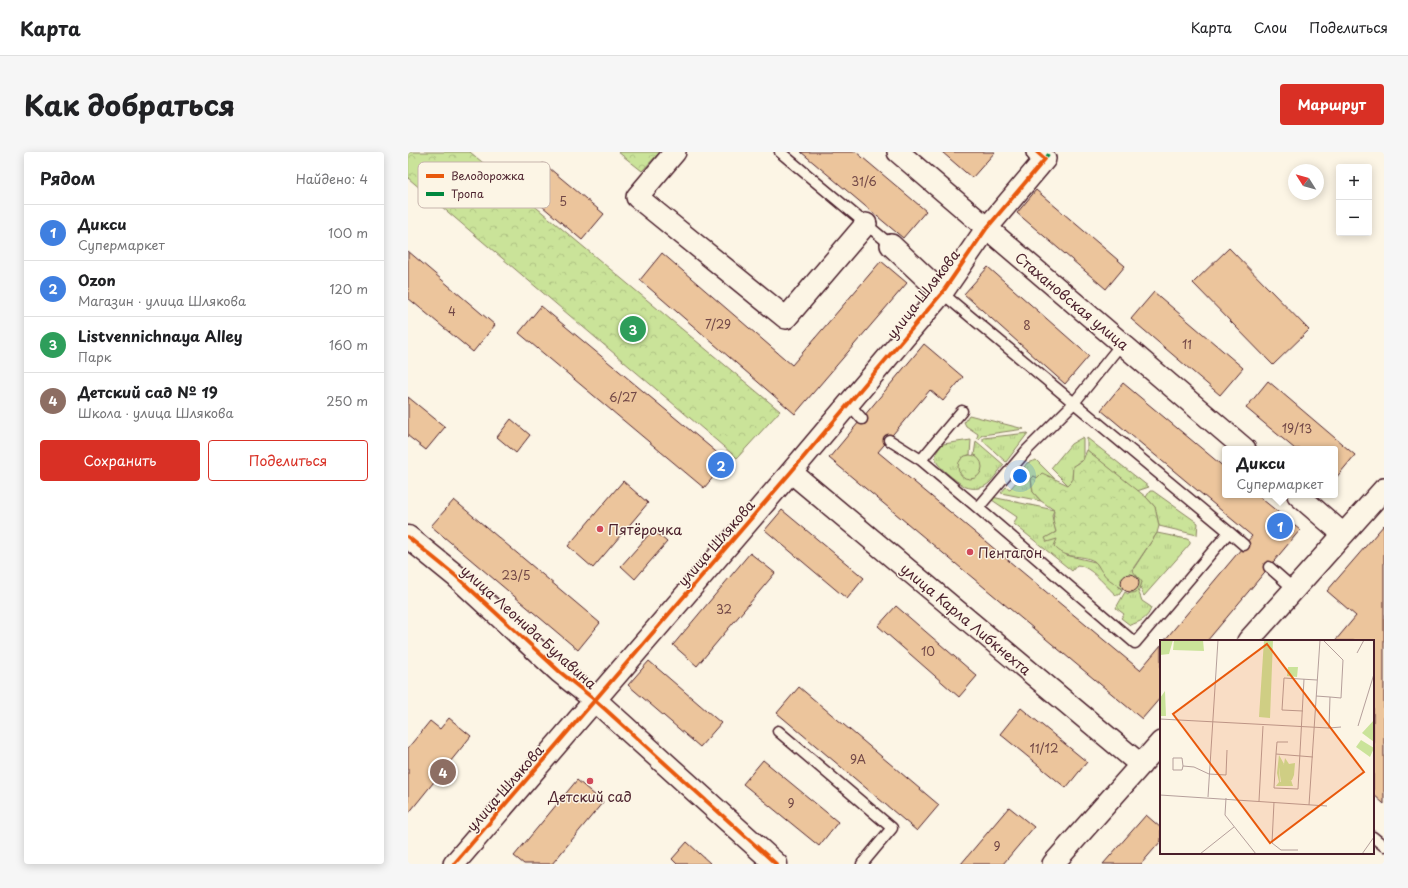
<!DOCTYPE html>
<html lang="ru">
<meta charset="utf-8">
<style>
:root{--surface:#fff;--page:#f6f6f6;--text:#202124;--muted:#757577;--line:#e0e0e0;--accent:#d93025}
body{margin:0;font-family:"Playpen Sans",sans-serif;background:var(--page);color:var(--text)}
.controls{position:absolute;right:12px;top:12px;display:grid;overflow:hidden;border-radius:4px;box-shadow:0 2px 10px #0003}
.controls button{width:36px;height:36px;display:grid;place-items:center;padding:0;border:0;border-bottom:1px solid var(--line);background:var(--surface);color:var(--text);font:20px sans-serif}
.compass{position:absolute;left:880px;top:12px;width:36px;height:36px;border-radius:50%;background:var(--surface);box-shadow:0 2px 10px #0003;rotate:307deg}
.you{position:absolute;left:612px;top:324px;width:14px;height:14px;margin:-10px;border:3px solid #fff;border-radius:50%;background:#1a73e8;box-shadow:0 0 0 6px #1a73e833}
.badge{display:grid;place-items:center;width:26px;height:26px;border-radius:50%;background:var(--accent);color:#fff;font-size:13px;font-weight:700}
.pin{position:absolute;translate:-50% -50%;border:2px solid #fff;box-shadow:0 1px 4px #0006}
.popup{position:absolute;left:814px;top:294px;width:116px;height:52px;box-sizing:border-box;display:grid;place-content:center;border-radius:4px;background:var(--surface);filter:drop-shadow(0 1px 3px #0005);font-size:13px;white-space:nowrap;color:var(--muted)}
.popup b{font-size:15px;color:var(--text)}
.popup::after{content:'';position:absolute;left:50%;top:100%;margin-left:-8px;border:8px solid transparent;border-top-color:var(--surface)}
.list{margin:0;padding:0;list-style:none}
h2{display:flex;justify-content:space-between;align-items:center;height:52px;margin:0;padding:0 16px;font-size:17px}
h2 small{font-size:13px;font-weight:400;color:var(--muted)}
.list li{display:grid;grid-template-columns:26px 1fr auto;gap:12px;align-items:center;box-sizing:border-box;height:56px;padding:0 16px;border-top:1px solid var(--line)}
.list b{display:block;font-size:15px;white-space:nowrap}
.list p{margin:0;font-size:13px;white-space:nowrap;color:var(--muted)}
.list em{font-size:13px;font-style:normal;color:var(--muted)}
.actions{display:flex;gap:8px;padding:12px 16px}
.actions a{flex:1;padding:9px 0;border:1px solid var(--accent);border-radius:4px;text-align:center;font-size:14px;color:var(--accent)}
.actions .main{background:var(--accent);color:#fff}
.map{position:relative;flex:none;width:976px;height:712px;overflow:hidden;border-radius:4px}
header{display:flex;align-items:center;gap:24px;box-sizing:border-box;height:56px;padding:0 20px;background:var(--surface);border-bottom:1px solid var(--line)}
header strong{font-size:19px}
nav{display:flex;gap:22px;margin-inline-start:auto;font-size:14px}
.intro{display:flex;align-items:center;justify-content:space-between;box-sizing:border-box;height:96px;padding:0 24px}
h1{margin:0;font-size:28px}
.button{padding:10px 18px;border-radius:4px;background:var(--accent);color:#fff;font-size:14px;font-weight:700}
main{display:flex;gap:24px;padding:0 24px}
aside{flex:1;background:var(--surface);border-radius:4px;box-shadow:0 2px 10px #0003}
.map>svg:first-child{display:block}
.grass{fill:url(#grass-tufts);stroke:#8a8162}
.forest{fill:url(#forest-crowns);stroke:#8a8162}
.building{fill:#ecc59c;stroke:#4a1f2b}
.lines{fill:none;stroke-linecap:round;stroke-linejoin:round}
.service-casing{stroke:#4a1f2b;stroke-width:13}
.minor-casing{stroke:#4a1f2b;stroke-width:24}
.tertiary-casing{stroke:#4a1f2b;stroke-width:25}
.service{stroke:#fcf5e5;stroke-width:10}
.minor{stroke:#fcf5e5;stroke-width:21}
.tertiary{stroke:#fcf5e5;stroke-width:22}
.quiet{stroke:#00873e;stroke-width:3;stroke-dasharray:6 3;stroke-linecap:butt}
.cycleway-casing{stroke:#fcf5e5;stroke-width:6}
.cycleway{stroke:#e8590c;stroke-width:4}
.poi-dot{fill:#d1495b;stroke:#fcf5e5;stroke-width:1.5}
.labels{text-anchor:middle;dominant-baseline:central;stroke-width:3;stroke-linejoin:round;paint-order:stroke}
.number-label{font-size:12px;fill:#724847}
.street-label{font-size:14px;fill:#4a1f2b;stroke:#fcf5e5}
.poi-label{font-size:14px;fill:#4a1f2b;stroke:#fcf5e5;text-anchor:start}
.inset-road{fill:none;stroke:#b59f9b;stroke-width:1}
.view{fill:#e8590c;fill-opacity:0.15;stroke:#e8590c;stroke-width:2}
.inset-edge{fill:none;stroke:#4a1f2b;stroke-width:2}
.key{fill:#fcf5e5;stroke:#c7b5ad;stroke-width:1}
.key-label{font-size:11px;fill:#4a1f2b}
</style>
<header>
<strong>Карта</strong>
<nav><a>Карта</a><a>Слои</a><a>Поделиться</a></nav>
</header>
<div class="intro"><h1>Как добраться</h1><a class="button">Маршрут</a></div>
<main>
<aside>
<h2>Рядом<small>Найдено: 4</small></h2>
<ul class="list">
<li><span class="badge" style="background:#3f7fe0">1</span><div><b>Дикси</b><p>Супермаркет</p></div><em>100 m</em></li>
<li><span class="badge" style="background:#3f7fe0">2</span><div><b>Ozon</b><p>Магазин · улица Шлякова</p></div><em>120 m</em></li>
<li><span class="badge" style="background:#2e9e5b">3</span><div><b>Listvennichnaya Alley</b><p>Парк</p></div><em>160 m</em></li>
<li><span class="badge" style="background:#8d6e63">4</span><div><b>Детский сад № 19</b><p>Школа · улица Шлякова</p></div><em>250 m</em></li>
</ul>
<div class="actions"><a class="main">Сохранить</a><a>Поделиться</a></div>
</aside>
<div class="map">
<svg width="976" height="712" viewBox="0 0 976 712">
<defs>
<pattern id="grass-tufts" width="24" height="20" patternUnits="userSpaceOnUse"><rect width="24" height="20" fill="#cae399"/><path d="M3 7l-1-3M5 7V3M7 7l1-3M15 17l-1-3M17 17v-4M19 17l1-3" fill="none" stroke="#afc284"/></pattern>
<pattern id="forest-crowns" width="20" height="18" patternUnits="userSpaceOnUse"><rect width="20" height="18" fill="#cae399"/><path d="M2 6a3 3 0 1 1 6 0M12 15a3 3 0 1 1 6 0" fill="none" stroke="#afc284"/></pattern>
</defs>
<rect width="100%" height="100%" fill="#fcf5e5"/>
<filter id="ink" filterUnits="userSpaceOnUse"><feTurbulence type="fractalNoise" baseFrequency=".025" numOctaves="2"/><feDisplacementMap in="SourceGraphic" scale="8" xChannelSelector="R" yChannelSelector="G"/><feConvolveMatrix kernelMatrix="1 2 1 2 8 2 1 2 1" color-interpolation-filters="sRGB"/></filter>
<g filter="url(#ink)">
<path class="grass" d="M 561,263 L 616,277 L 574,283 L 571,287 L 569,286 L 570,282 L 558,274 L 556,270 Z
M 620,281 L 598,310 L 575,289 L 575,286 Z
M 675,285 L 675,308 C 663,313 665,317 664,329 L 660,333 L 643,316 L 663,292 Z
M 679,286 L 741,335 L 729,339 L 679,298 Z
M 563,288 L 562,303 L 560,303 L 552,308 L 569,304 L 566,303 L 568,289 L 596,313 C 590,319 584,330 577,334 C 571,337 564,337 558,335 C 552,332 529,315 528,308 C 526,302 531,296 535,292 Z
M 628,308 L 649,329 L 634,322 L 629,326 L 625,324 L 623,327 L 625,340 L 633,349 L 593,341 L 598,335 L 602,337 L 611,327 L 609,324 L 619,311 Z
M 742,339 L 745,339 L 790,371 L 789,383 L 751,374 L 747,355 L 738,345 Z
M 584,345 L 646,358 L 644,364 L 648,380 L 638,386 L 650,387 L 648,391 L 658,403 L 687,410 L 714,438 L 711,443 L 708,443 C 697,434 683,414 669,413 L 664,419 L 606,372 L 609,365 L 584,348 Z
M 749,381 L 779,387 L 782,389 L 782,392 L 736,444 L 732,436 L 734,430 L 724,419 Z
M 730,438 L 734,449 L 743,455 C 741,466 732,470 722,473 L 713,466 L 716,462 L 708,456 L 717,440 L 720,442 Z"/>
<path class="forest" d="M 0,0 L 62,0 L 372,259 L 329,306 L 0,26 Z
M 210,0 L 252,0 L 234,19 Z
M 679,298 L 738,345 L 747,355 L 751,374 L 749,381 L 724,418 L 734,430 C 729,448 719,440 709,433 C 705,430 698,426 695,421 C 691,417 691,413 686,409 C 671,401 659,409 646,394 L 649,387 L 639,390 L 637,386 L 648,380 L 645,369 L 646,358 L 633,349 L 625,340 L 623,327 L 626,324 L 629,326 L 634,321 L 660,333 L 664,329 L 665,314 L 675,308 Z
M550 315a12 12 0 1 1 24 0a12 12 0 1 1-24 0Z"/>
<path class="building" d="M 393,0 L 448,0 L 518,59 L 495,86 Z
M 534,0 L 587,0 L 564,26 Z
M 135,11 L 196,62 L 174,88 L 114,37 Z
M 628,38 L 717,114 L 698,137 L 609,61 Z
M 821,96 L 901,178 L 865,213 L 785,131 Z
M 0,99 L 87,173 L 65,200 L 0,146 Z
M 254,101 L 384,213 L 473,109 L 499,131 L 387,262 L 232,128 Z
M 580,115 L 681,204 L 657,232 L 556,142 Z
M 746,140 L 835,216 L 812,243 L 723,167 Z
M 133,154 L 319,309 L 296,336 L 111,181 Z
M 516,192 L 555,225 L 535,249 L 522,238 L 470,300 L 732,518 L 753,493 L 753,545 L 734,567 L 421,306 Z
M 860,229 L 947,303 L 927,327 L 927,297 L 887,297 L 838,256 Z
M 715,231 L 817,316 L 817,343 L 849,343 L 892,378 L 799,489 L 756,489 L 844,384 L 693,258 Z
M 0,245 L 37,275 L 18,298 L 0,284 Z
M 103,267 L 122,283 L 108,301 L 89,285 Z
M 215,329 L 240,351 L 185,416 L 160,394 Z
M 46,348 L 192,471 L 170,498 L 23,374 Z
M 374,358 L 456,426 L 439,447 L 357,378 Z
M 976,373 L 976,652 L 965,642 L 965,489 L 927,489 L 948,464 L 919,439 Z
M 245,378 L 259,390 L 227,427 L 213,414 Z
M 342,401 L 367,421 L 289,514 L 265,493 Z
M713 431a9 9 0 1 1 18 0a9 9 0 1 1-18 0Z
M 488,454 L 569,524 L 551,545 L 470,474 Z
M 241,509 L 313,571 L 292,595 L 220,533 Z
M 391,535 L 531,653 L 509,679 L 369,561 Z
M 613,556 L 679,610 L 658,636 L 592,582 Z
M 41,566 L 63,584 L 0,662 L 0,596 L 22,569 L 32,577 Z
M 355,608 L 430,670 L 411,694 L 335,632 Z
M 169,628 L 195,650 L 144,712 L 116,712 L 106,704 Z
M 601,655 L 626,675 L 595,712 L 553,712 Z
M 738,663 L 753,676 L 753,689 L 733,712 L 695,712 Z
M 279,690 L 303,712 L 269,712 L 264,707 Z"/>
<g class="lines">
<g class="service-casing">
<path id="service" d="M 372,0 L 483,93
M 534,141 L 821,380 L 727,491 L 570,356
M 441,252 L 454,267
M 554,259 L 513,308 L 570,356 L 619,298 L 665,252 L 714,191
M 481,288 L 513,308
M 821,380 L 836,393
M 861,415 L 886,437
M 370,579 L 484,676 L 454,712
M 965,685 L 976,694"/>
</g>
<g class="minor-casing">
<path id="minor" d="M 267,0 L 229,45 L 378,166 L 458,72
M 490,0 L 837,297
M 483,93 L 534,141
M 383,320 L 733,613
M 890,343 L 935,382
M 840,489 L 976,337
M 46,712 L 383,320 L 534,141 L 578,77 L 637,7 L 629,0
M 645,712 L 753,590"/>
</g>
<g class="tertiary-casing">
<path id="tertiary" d="M 0,385 L 48,424 L 152,520 L 187,548 L 368,712"/>
</g>
<use href="#service" class="service"/>
<use href="#minor" class="minor"/>
<use href="#tertiary" class="tertiary"/>
<path class="quiet" d="M 637,7 L 642,0"/>
<g class="cycleway-casing">
<path id="cycleway" d="M 0,385 L 48,424 L 152,520 L 187,548 L 368,712
M 46,712 L 383,320 L 534,141 L 578,77 L 637,7 L 629,0"/>
</g>
<use href="#cycleway" class="cycleway"/>
</g>
</g>
<g class="poi-dot">
<circle cx="192" cy="377" r="4"/>
<circle cx="562" cy="400" r="4"/>
<circle cx="182" cy="629" r="4"/>
</g>
<g class="labels">
<g class="number-label">
<text x="456" y="29">31/6</text>
<text x="155" y="49">5</text>
<text x="44" y="159">4</text>
<text x="310" y="172">7/29</text>
<text x="619" y="173">8</text>
<text x="779" y="192">11</text>
<text x="215" y="245">6/27</text>
<text x="889" y="276">19/13</text>
<text x="108" y="423">23/5</text>
<text x="316" y="457">32</text>
<text x="520" y="499">10</text>
<text x="636" y="596">11/12</text>
<text x="450" y="607">9А</text>
<text x="383" y="651">9</text>
<text x="589" y="694">9</text>
</g>
<g class="street-label">
<text transform="translate(515 142) rotate(-52)">улица Шлякова</text>
<text transform="translate(664 149) rotate(40)">Стахановская улица</text>
<text transform="translate(308 391) rotate(-49)">улица Шлякова</text>
<text transform="translate(558 467) rotate(40)">улица Карла Либкнехта</text>
<text transform="translate(121 475) rotate(42)">улица Леонида Булавина</text>
<text transform="translate(97 636) rotate(-49)">улица Шлякова</text>
</g>
<g class="poi-label">
<text x="200" y="377">Пятёрочка</text>
<text x="570" y="400">Пентагон</text>
<text x="182" y="644" text-anchor="middle">Детский сад</text>
</g>
</g>
<g transform="translate(752 488)">
<rect width="214" height="214" fill="#fcf5e5"/>
<path d="M 5,51 L 6,76 L 0,76 L 0,58 ZM 119,115 L 124,124 L 119,128 L 120,142 L 131,140 L 133,146 L 116,146 L 119,142 L 117,133 Z" fill="#cae399"/>
<path d="M 14,0 L 43,0 L 44,11 L 13,10 ZM 104,0 L 113,0 L 110,78 L 99,77 ZM 128,27 L 138,27 L 137,37 L 127,36 ZM 125,118 L 129,124 L 135,123 L 134,135 L 132,140 L 121,143 L 119,127 L 124,124 Z" fill="#cae399"/>
<path d="M 0,0 L 13,0 L 9,14 L 0,15 ZM 214,80 L 214,102 L 202,93 ZM 201,100 L 214,108 L 210,117 L 196,107 Z" fill="#cae399"/>
<path class="inset-road" d="M 163,0 L 183,20 L 181,58 L 170,57M 197,13 L 204,0M 143,71 L 122,70 L 124,38 L 157,40M 0,79 L 169,88 L 170,57 L 156,56M 198,86 L 214,34M 169,88 L 181,87M 128,102 L 117,102 L 116,114 L 153,117M 116,114 L 114,148 L 138,149 L 144,39M 23,126 L 22,130 L 13,130 L 13,118 L 22,118 L 23,126 L 34,127 L 49,134 L 66,135 L 67,110M 0,155 L 167,166M 48,157 L 58,0M 66,158 L 65,175 L 96,214M 99,161 L 103,86M 114,162 L 112,203 L 121,210 L 138,210M 149,165 L 160,0M 40,214 L 74,187M 202,214 L 214,197"/>
<path class="view" d="M 107,4 L 204,132 L 110,203 L 13,74 Z"/>
<rect width="214" height="214" class="inset-edge"/>
</g>
<rect x="10" y="10" width="132" height="46" rx="6" class="key"/>
<rect x="18" y="22" width="18" height="4" fill="#e8590c"/>
<rect x="18" y="40" width="18" height="4" fill="#00873e"/>
<g class="key-label">
<text x="43" y="28">Велодорожка</text>
<text x="43" y="46">Тропа</text>
</g>
</svg>
<div class="controls">
<button>+</button>
<button>−</button>
</div>
<svg class="compass" viewBox="-18 -18 36 36"><path d="M0-13l5 13h-10z" fill="#e53935"/><path d="M0 13l5-13h-10z" fill="#757577"/></svg>
<div class="you"></div>
<div class="pin badge" style="left:872px;top:374px;background:#3f7fe0">1</div>
<div class="popup"><b>Дикси</b>Супермаркет</div>
<div class="pin badge" style="left:313px;top:313px;background:#3f7fe0">2</div>
<div class="pin badge" style="left:225px;top:177px;background:#2e9e5b">3</div>
<div class="pin badge" style="left:35px;top:620px;background:#8d6e63">4</div>
</div>
</main>
